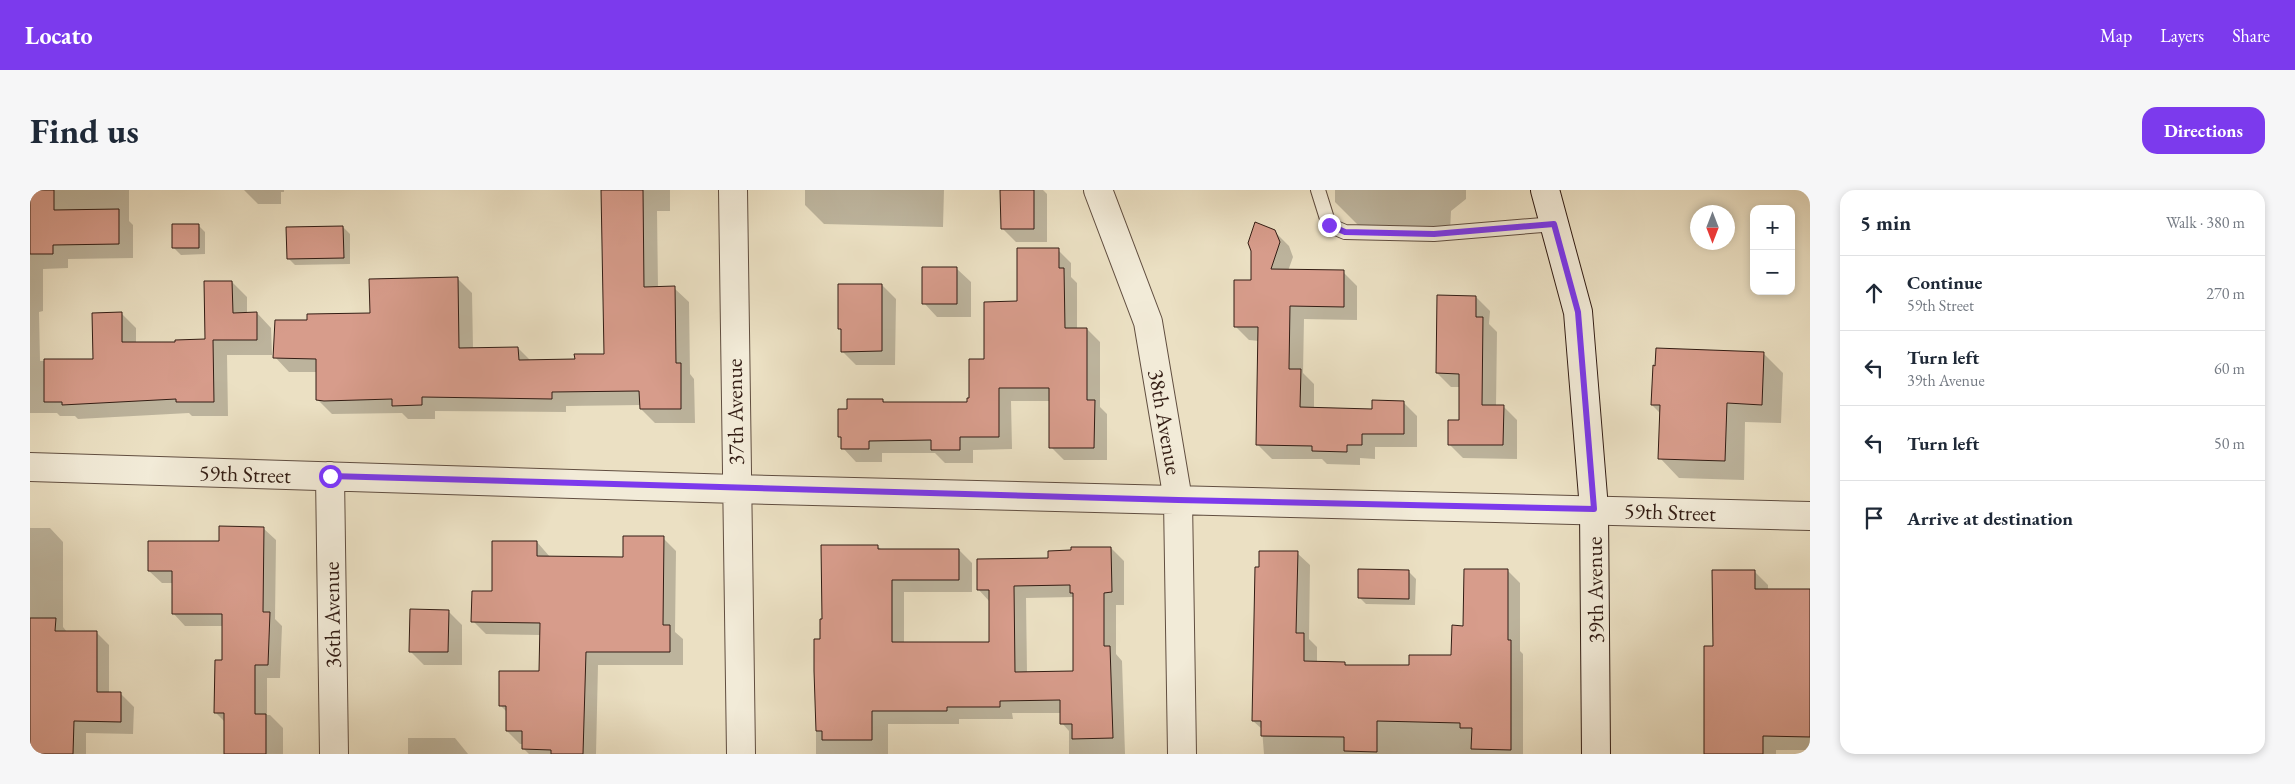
<!DOCTYPE html>
<meta charset="utf-8">
<style>
:root{--surface:#fff;--page:#f6f6f7;--text:#1f2937;--muted:#747a83;--line:#e0e1e3;--accent:#7c3aed}
body{margin:0;font-family:"EB Garamond",serif;background:var(--page);color:var(--text)}
.controls{position:absolute;right:15px;top:15px;display:grid;overflow:hidden;border-radius:10px;box-shadow:0 2px 8px #0003}
.controls button{width:45px;height:45px;display:grid;place-items:center;padding:0;border:0;border-bottom:1px solid var(--line);background:var(--surface);color:var(--text);font:25px sans-serif}
.compass{position:absolute;left:1660px;top:15px;width:45px;height:45px;border-radius:50%;background:var(--surface);box-shadow:0 2px 8px #0003;rotate:180deg}
.stop{position:absolute;width:15px;height:15px;margin:-11px;border:4px solid #7c3aed;border-radius:50%;background:#fff}
.stop.end{background:#7c3aed;border-color:#fff;box-shadow:0 1px 5px #0008}
.list{margin:0;padding:0;list-style:none}
h2{display:flex;justify-content:space-between;align-items:center;height:65px;margin:0;padding:0 20px;font-size:21px}
h2 small{font-size:16px;font-weight:400;color:var(--muted)}
.list li{display:grid;grid-template-columns:32px 1fr auto;gap:15px;align-items:center;box-sizing:border-box;height:75px;padding:0 20px;border-top:1px solid var(--line)}
.list b{display:block;font-size:19px;white-space:nowrap}
.list p{margin:0;font-size:16px;white-space:nowrap;color:var(--muted)}
.list em{font-size:16px;font-style:normal;color:var(--muted)}
.icon{flex:none;width:28px;height:28px;fill:none;stroke:currentColor;stroke-width:2;stroke-linecap:round;stroke-linejoin:round}
.map{position:relative;flex:none;width:1780px;height:564px;overflow:hidden;border-radius:15px}
header{display:flex;align-items:center;gap:30px;box-sizing:border-box;height:70px;padding:0 25px;background:var(--accent);color:#fff}
header strong{font-size:24px}
nav{display:flex;gap:28px;margin-inline-start:auto;font-size:18px}
.intro{display:flex;align-items:center;justify-content:space-between;box-sizing:border-box;height:120px;padding:0 30px}
h1{margin:0;font-size:35px}
.button{padding:12px 22px;border-radius:15px;background:var(--accent);color:#fff;font-size:18px;font-weight:700}
main{display:flex;gap:30px;padding:0 30px}
aside{flex:1;background:var(--surface);border-radius:15px;box-shadow:0 2px 8px #0003}
.map>svg:first-child{display:block}
.shadow{fill:#0003;fill-rule:evenodd}
.building{fill:#d79c8b;stroke:#331d14;fill-rule:evenodd}
.lines{fill:none;stroke-linecap:round;stroke-linejoin:round}
.lane-casing{stroke:#614e40;stroke-width:16}
.street-casing{stroke:#614e40;stroke-width:30}
.secondary-casing{stroke:#331d14;stroke-width:30}
.lane{stroke:#f2ebd8;stroke-width:14}
.street{stroke:#f2ebd8;stroke-width:28}
.secondary{stroke:#f2ebd8;stroke-width:28}
.route{stroke:#7c3aed;stroke-width:6}
.labels{text-anchor:middle;dominant-baseline:central;stroke-width:4;stroke-linejoin:round;paint-order:stroke}
.street-label{font-size:22px;fill:#331d14;stroke:#f2ebd8}
</style>
<header>
<strong>Locato</strong>
<nav><a>Map</a><a>Layers</a><a>Share</a></nav>
</header>
<div class="intro"><h1>Find us</h1><a class="button">Directions</a></div>
<main>
<div class="map">
<svg width="1780" height="564" viewBox="0 0 1780 564">
<rect width="100%" height="100%" fill="#ebe0c3"/>
<filter id="stains"><feTurbulence type="fractalNoise" baseFrequency=".004" numOctaves="4"/><feColorMatrix values="0 0 0 0 .2 0 0 0 0 .09 0 0 0 0 .02 0 0 0 .5 -.17"/></filter>
<radialGradient id="worn" r=".72"><stop offset=".6" stop-color="#630" stop-opacity="0"/><stop offset="1" stop-color="#630" stop-opacity=".3"/></radialGradient>
<path class="shadow" d="M 0,0 L 99,0 L 99,31 L 103,35 L 103,68 L 38,69 L 38,78 L 13,79 L 13,121 L 9,122 L 10,171 L 64,170 L 91,123 L 106,138 L 106,154 L 176,151 L 202,92 L 217,107 L 217,124 L 227,123 L 241,138 L 242,165 L 197,165 L 198,226 L 162,226 L 159,223 L 48,229 L 45,226 L 30,226 L 27,223 L 0,223 Z
M 214,0 L 254,0 L 254,2 L 251,2 L 251,14 L 228,14 Z
M 572,0 L 640,0 L 640,21 L 627,21 L 628,98 L 644,98 L 659,112 L 660,184 L 664,189 L 665,233 L 625,233 L 611,219 L 611,215 L 536,216 L 536,222 L 405,221 L 405,229 L 378,229 L 372,223 L 302,224 L 288,210 L 287,182 L 259,182 L 245,167 L 279,132 L 341,124 L 428,89 L 442,103 L 443,159 L 488,158 L 501,171 L 546,170 L 575,165 Z
M 775,0 L 914,0 L 913,37 L 794,34 L 775,15 Z
M 972,0 L 1013,0 L 1017,4 L 1017,52 L 986,52 L 972,38 Z
M 1305,0 L 1436,0 L 1436,9 L 1421,21 L 1420,42 L 1333,40 L 1305,12 Z
M 168,35 L 175,42 L 175,64 L 151,65 L 144,58 Z
M 313,37 L 320,44 L 320,74 L 265,75 L 258,68 Z
M 1244,41 L 1259,56 L 1263,67 L 1258,81 L 1313,82 L 1327,96 L 1327,130 L 1274,129 L 1273,183 L 1284,194 L 1284,219 L 1343,220 L 1373,212 L 1387,226 L 1387,257 L 1345,257 L 1345,269 L 1330,268 L 1330,275 L 1297,274 L 1292,269 L 1242,269 L 1228,255 L 1229,151 L 1219,150 L 1205,136 L 1222,91 Z
M 1028,60 L 1041,73 L 1041,87 L 1047,93 L 1047,139 L 1057,139 L 1070,152 L 1070,217 L 1077,224 L 1077,270 L 1034,270 L 1021,257 L 1020,211 L 981,211 L 982,259 L 943,260 L 943,273 L 915,273 L 905,263 L 852,263 L 852,272 L 826,272 L 813,258 L 813,249 L 809,246 L 818,221 L 852,210 L 855,213 L 938,213 L 956,170 L 988,113 Z
M 927,79 L 941,92 L 941,127 L 907,127 L 894,113 Z
M 852,95 L 866,109 L 865,175 L 826,175 L 812,161 L 812,141 L 809,138 Z
M 1446,107 L 1460,121 L 1459,134 L 1467,142 L 1466,216 L 1473,216 L 1487,230 L 1487,269 L 1433,268 L 1419,254 L 1431,231 L 1431,197 L 1421,197 L 1407,183 Z
M 1733,163 L 1753,183 L 1751,233 L 1715,232 L 1714,290 L 1649,288 L 1630,268 L 1631,224 L 1622,215 Z
M 0,338 L 20,338 L 33,352 L 33,437 L 37,442 L 66,442 L 79,455 L 79,503 L 90,503 L 104,517 L 103,544 L 56,543 L 56,564 L 0,564 Z
M 233,338 L 246,350 L 245,429 L 252,436 L 250,488 L 237,488 L 237,525 L 240,525 L 253,538 L 253,564 L 195,564 L 195,532 L 185,522 L 193,472 L 194,436 L 155,436 L 143,423 L 143,393 L 132,393 L 119,381 L 190,352 Z
M 633,348 L 646,361 L 645,442 L 653,449 L 653,475 L 568,475 L 566,564 L 499,564 L 493,558 L 493,554 L 490,554 L 477,541 L 477,522 L 470,515 L 510,482 L 511,445 L 456,444 L 443,431 L 463,402 L 507,352 L 520,367 L 594,368 Z
M 847,356 L 852,360 L 929,360 L 942,373 L 942,402 L 874,402 L 874,453 L 960,453 L 960,412 L 948,399 L 1020,369 L 1081,358 L 1094,371 L 1094,415 L 1086,415 L 1086,464 L 1092,471 L 1095,564 L 1039,564 L 1039,541 L 1032,533 L 1032,523 L 982,523 L 983,529 L 929,529 L 929,534 L 858,534 L 858,564 L 786,564 L 786,450 L 791,450 L 793,430 ZM 1044,407 L 1044,482 L 997,483 L 996,408 Z
M 1267,363 L 1280,375 L 1279,449 L 1287,457 L 1287,473 L 1315,473 L 1319,477 L 1380,477 L 1423,467 L 1434,437 L 1478,381 L 1490,393 L 1490,461 L 1493,464 L 1493,564 L 1234,564 L 1232,539 L 1223,531 Z
M 1724,381 L 1738,395 L 1738,400 L 1780,400 L 1780,560 L 1746,560 L 1746,564 L 1676,564 L 1676,458 L 1684,458 Z
M 1379,382 L 1386,389 L 1385,415 L 1336,414 L 1329,407 Z
M 418,421 L 432,435 L 432,475 L 394,475 L 380,461 Z
M 378,548 L 425,548 L 438,564 L 378,564 Z"/>
<path class="building" d="M 0,0 L 24,0 L 24,20 L 89,19 L 89,54 L 23,55 L 23,64 L 0,64 Z
M 571,0 L 613,0 L 614,97 L 645,96 L 646,173 L 651,173 L 651,219 L 610,219 L 609,201 L 522,202 L 522,209 L 392,207 L 392,215 L 362,216 L 362,209 L 294,211 L 286,210 L 286,169 L 243,168 L 245,130 L 277,130 L 277,124 L 340,123 L 339,89 L 428,87 L 429,158 L 488,157 L 489,170 L 545,169 L 544,164 L 574,164 Z
M 970,0 L 1004,0 L 1004,39 L 971,39 Z
M 1225,32 L 1245,40 L 1250,52 L 1241,79 L 1314,80 L 1314,117 L 1260,116 L 1259,179 L 1271,179 L 1270,217 L 1342,219 L 1342,210 L 1374,211 L 1374,244 L 1332,244 L 1332,255 L 1317,255 L 1317,262 L 1282,261 L 1282,256 L 1226,255 L 1228,137 L 1204,137 L 1204,90 L 1221,90 L 1221,61 L 1218,53 Z
M 142,34 L 169,34 L 169,58 L 142,58 Z
M 313,36 L 314,68 L 257,69 L 256,37 Z
M 987,58 L 1029,58 L 1029,78 L 1034,78 L 1035,138 L 1057,138 L 1057,210 L 1065,210 L 1064,258 L 1019,258 L 1019,198 L 969,198 L 969,247 L 930,247 L 930,260 L 901,260 L 901,250 L 839,251 L 839,259 L 811,259 L 811,247 L 808,247 L 808,219 L 817,219 L 817,209 L 853,209 L 853,212 L 937,212 L 937,208 L 939,208 L 939,169 L 954,169 L 954,112 L 987,111 Z
M 892,77 L 927,77 L 927,114 L 892,114 Z
M 174,91 L 202,91 L 203,123 L 227,122 L 227,150 L 183,150 L 184,212 L 146,212 L 146,209 L 32,215 L 32,212 L 14,212 L 14,169 L 63,169 L 62,123 L 92,122 L 92,152 L 145,152 L 145,150 L 175,149 Z
M 808,94 L 852,94 L 852,161 L 811,162 L 811,139 L 808,139 Z
M 1407,105 L 1446,106 L 1446,127 L 1453,127 L 1452,215 L 1474,215 L 1473,255 L 1418,255 L 1418,230 L 1429,230 L 1429,184 L 1406,183 Z
M 1626,158 L 1734,162 L 1732,215 L 1697,213 L 1695,271 L 1628,269 L 1630,215 L 1621,215 L 1623,175 L 1625,176 Z
M 189,336 L 234,337 L 233,422 L 240,422 L 238,475 L 225,475 L 225,524 L 236,524 L 236,564 L 194,564 L 194,523 L 184,523 L 185,470 L 192,470 L 192,424 L 142,424 L 142,381 L 118,381 L 118,351 L 189,351 Z
M 593,346 L 634,346 L 633,435 L 640,435 L 640,462 L 556,462 L 553,564 L 521,564 L 521,560 L 492,559 L 492,541 L 476,541 L 476,516 L 469,516 L 469,481 L 509,481 L 510,433 L 441,432 L 442,401 L 462,401 L 462,351 L 507,351 L 507,366 L 593,367 Z
M 791,355 L 848,355 L 848,359 L 929,359 L 929,390 L 862,390 L 862,452 L 959,452 L 959,400 L 947,400 L 947,369 L 1018,368 L 1018,361 L 1041,360 L 1041,357 L 1081,357 L 1082,402 L 1074,403 L 1074,456 L 1080,456 L 1083,548 L 1042,549 L 1042,534 L 1030,534 L 1030,510 L 970,511 L 970,517 L 917,517 L 917,521 L 842,521 L 842,550 L 792,550 L 792,541 L 786,541 L 784,481 L 784,449 L 790,449 L 790,429 L 792,429 ZM 1040,395 L 1040,403 L 1043,403 L 1043,481 L 985,482 L 984,396 Z
M 1229,361 L 1268,361 L 1266,443 L 1274,443 L 1274,471 L 1315,472 L 1315,475 L 1379,475 L 1379,465 L 1421,465 L 1422,435 L 1433,436 L 1434,379 L 1478,379 L 1478,450 L 1481,450 L 1481,560 L 1441,559 L 1442,538 L 1430,538 L 1430,533 L 1347,531 L 1347,562 L 1314,561 L 1314,547 L 1231,546 L 1231,531 L 1222,531 L 1225,377 L 1229,377 Z
M 1328,379 L 1379,380 L 1379,409 L 1328,408 Z
M 1682,380 L 1725,380 L 1725,399 L 1780,399 L 1780,547 L 1733,546 L 1733,564 L 1674,564 L 1674,456 L 1683,456 Z
M 380,419 L 419,420 L 418,462 L 379,462 Z
M 0,428 L 26,428 L 25,441 L 67,441 L 67,502 L 91,502 L 91,532 L 44,531 L 43,564 L 0,564 Z"/>
<g class="lines">
<g class="lane-casing">
<path id="lane" d="M 1288,0 L 1299,35 L 1315,42 L 1404,44 L 1525,34"/>
</g>
<g class="street-casing">
<path id="street" d="M 703,0 L 711,564
M 1068,0 L 1118,132 L 1148,310 L 1152,564
M 0,277 L 706,299 L 1780,326
M 300,286 L 304,564"/>
</g>
<g class="secondary-casing">
<path id="secondary" d="M 1515,0 L 1548,122 L 1564,319 L 1566,564"/>
</g>
<use href="#lane" class="lane"/>
<use href="#street" class="street"/>
<use href="#secondary" class="secondary"/>
</g>
<g class="lines">
<path class="route" d="M 300,286 L 1148,310 L 1564,319 L 1548,122 L 1524,34 L 1404,44 L 1315,42 L 1299,35"/>
</g>
<g class="labels">
<g class="street-label">
<text transform="translate(705 222) rotate(-91)">37th Avenue</text>
<text transform="translate(1135 232) rotate(80)">38th Avenue</text>
<text transform="translate(215 284) rotate(2)">59th Street</text>
<text transform="translate(1640 322) rotate(2)">59th Street</text>
<text transform="translate(1565 400) rotate(-91)">39th Avenue</text>
<text transform="translate(302 425) rotate(-91)">36th Avenue</text>
</g>
</g>
<rect width="100%" height="100%" filter="url(#stains)"/>
<rect width="100%" height="100%" fill="url(#worn)"/>
</svg>
<div class="controls">
<button>+</button>
<button>−</button>
</div>
<svg class="compass" viewBox="-18 -18 36 36"><path d="M0-13l5 13h-10z" fill="#e53935"/><path d="M0 13l5-13h-10z" fill="#747a83"/></svg>
<div class="stop" style="left:300px;top:286px"></div>
<div class="stop end" style="left:1299px;top:35px"></div>
</div>
<aside>
<h2>5 min<small>Walk · 380 m</small></h2>
<ul class="list">
<li><svg class="icon" aria-label="ahead" viewBox="0 0 24 24"><path d="M12 20V5M6 11l6-6 6 6"/></svg><div><b>Continue</b><p>59th Street</p></div><em>270 m</em></li>
<li><svg class="icon" aria-label="left" viewBox="0 0 24 24"><path d="M17 20v-9H6M10 6l-5 5 5 5"/></svg><div><b>Turn left</b><p>39th Avenue</p></div><em>60 m</em></li>
<li><svg class="icon" aria-label="left" viewBox="0 0 24 24"><path d="M17 20v-9H6M10 6l-5 5 5 5"/></svg><div><b>Turn left</b></div><em>50 m</em></li>
<li><svg class="icon" aria-label="arrive" viewBox="0 0 24 24"><path d="M6 21V4h12l-3 4 3 4H6"/></svg><div><b>Arrive at destination</b></div></li>
</ul>
</aside>
</main>
